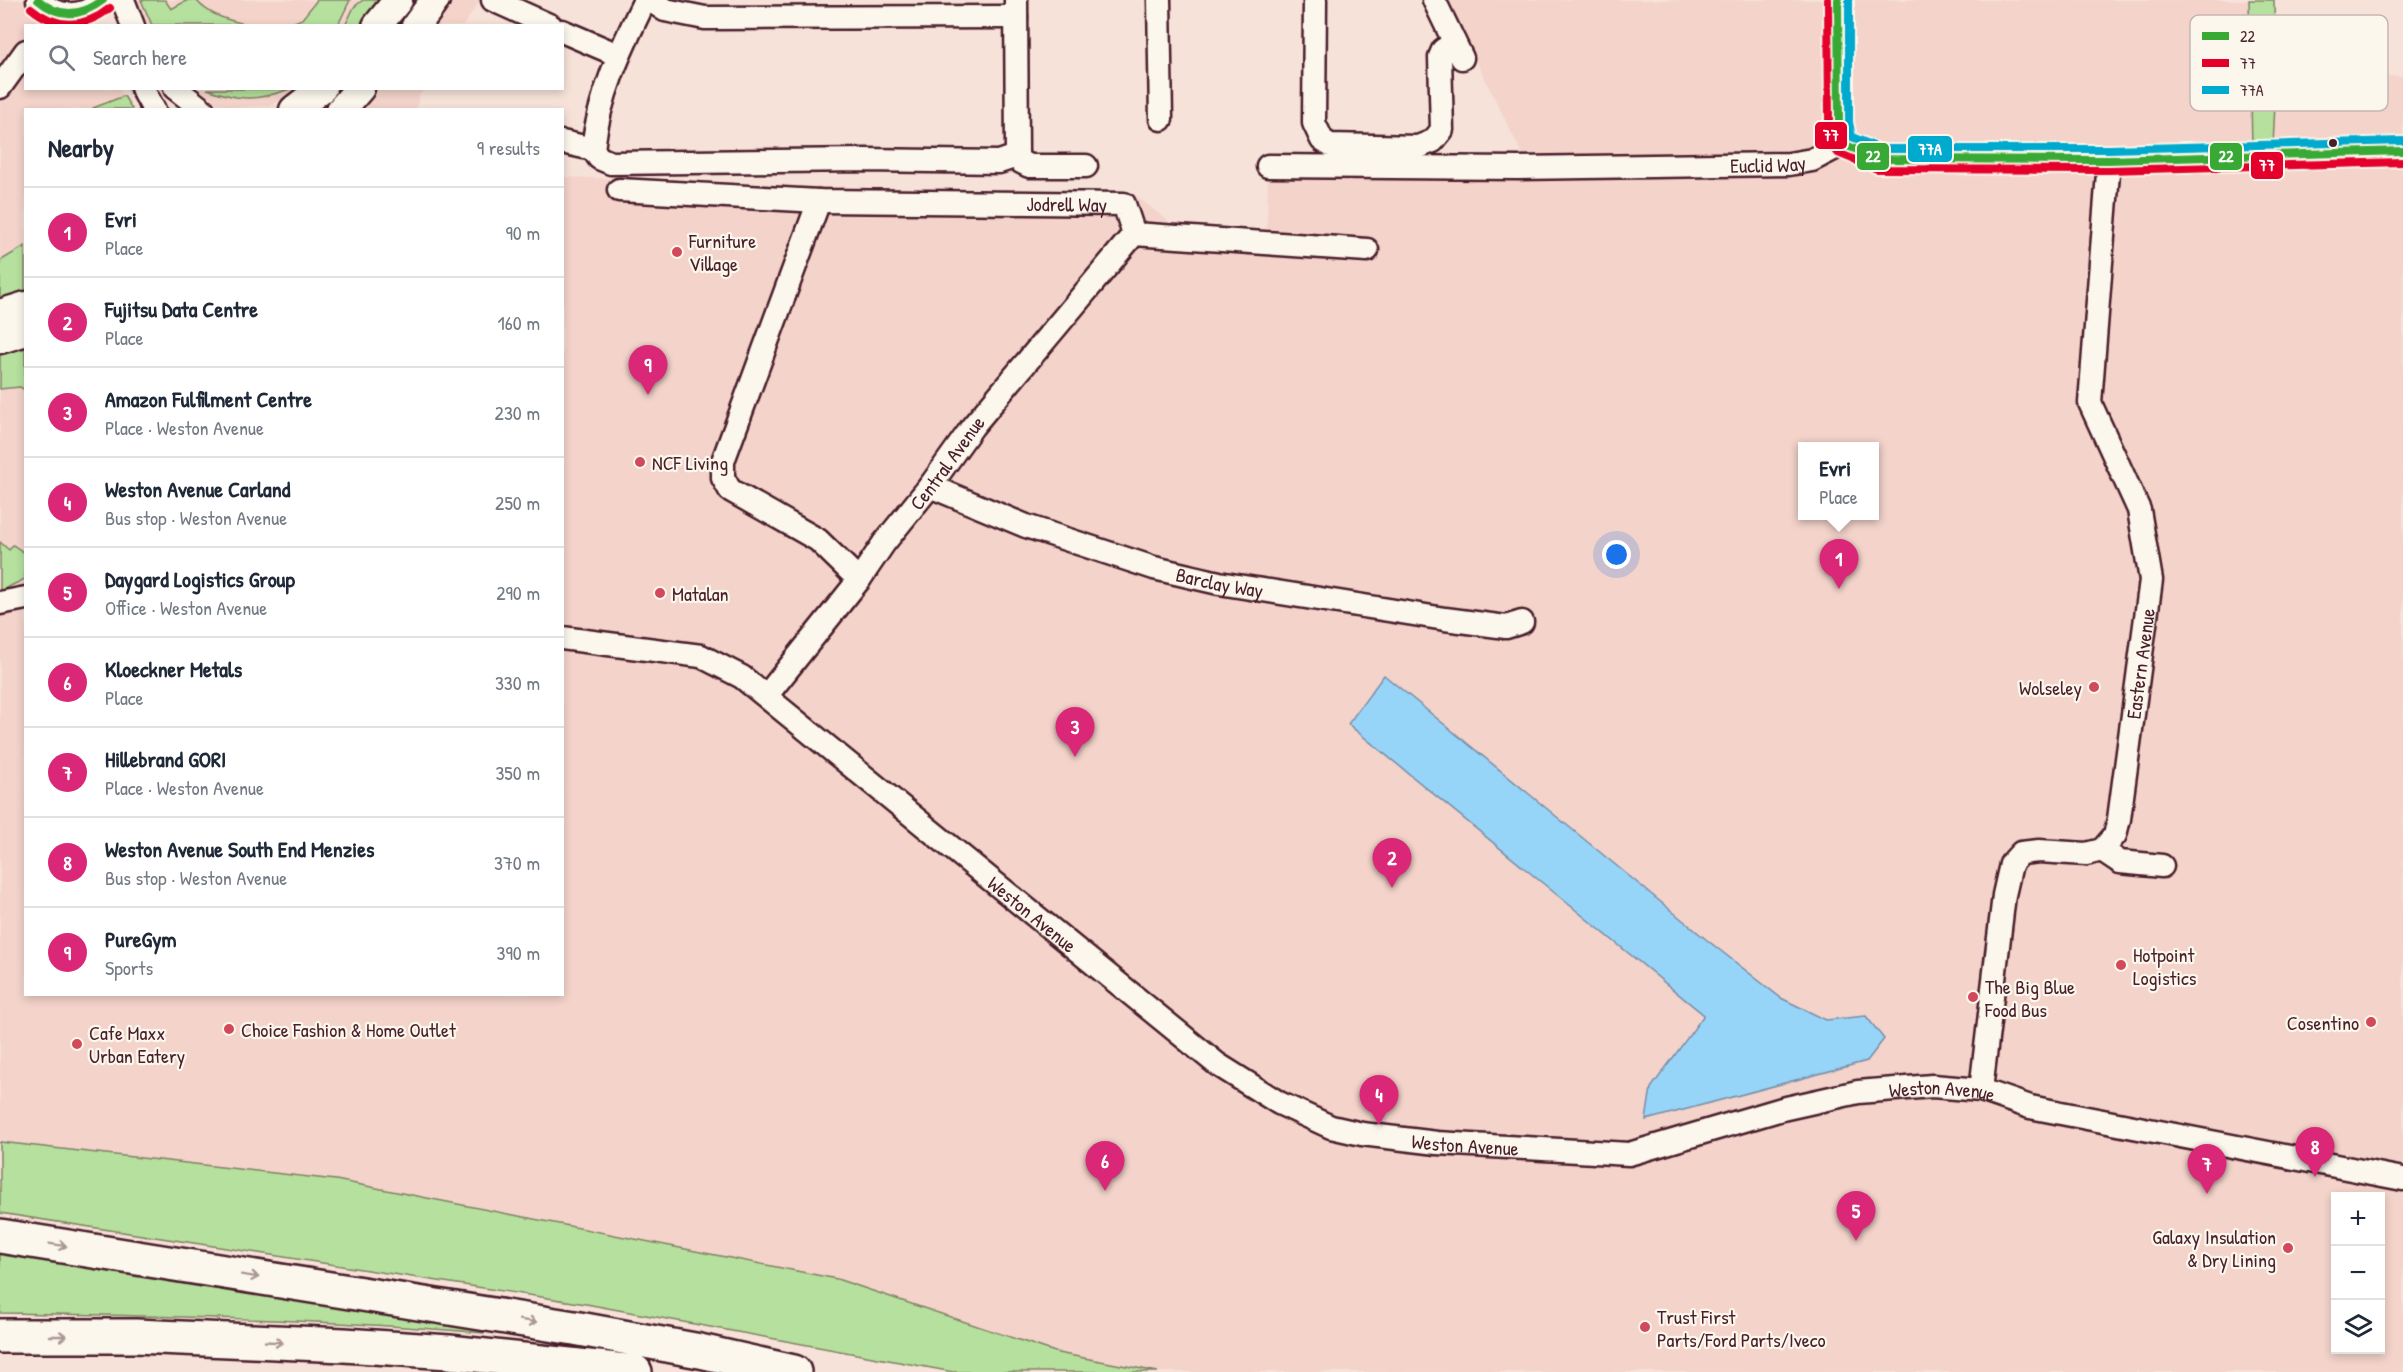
<!DOCTYPE html>
<meta charset="utf-8">
<style>
:root{--surface:#fff;--page:#f6f6f7;--text:#1f2937;--muted:#747a83;--line:#e0e1e3;--accent:#db2777}
body{margin:0;font-family:"Patrick Hand",sans-serif;background:var(--page);color:var(--text)}
.controls{position:absolute;right:18px;bottom:18px;display:grid;overflow:hidden;border-radius:0px;box-shadow:0 3px 9px #0003}
.controls button{width:54px;height:54px;display:grid;place-items:center;padding:0;border:0;border-bottom:2px solid var(--line);background:var(--surface);color:var(--text);font:30px sans-serif}
.you{position:absolute;left:1617px;top:555px;width:21px;height:21px;margin:-15px;border:4px solid #fff;border-radius:50%;background:#1a73e8;box-shadow:0 0 0 9px #1a73e833}
.badge{display:grid;place-items:center;width:39px;height:39px;border-radius:50%;background:var(--accent);color:#fff;font-size:20px;font-weight:700}
.pin{position:absolute;translate:-50% -50px;filter:drop-shadow(0 2px 3px #0008)}
.pin::after{content:'';position:absolute;top:32px;width:21px;height:18px;background:inherit;clip-path:polygon(0 0,100% 0,50% 100%)}
.popup{position:absolute;left:1798px;top:442px;width:81px;height:78px;box-sizing:border-box;display:grid;place-content:center;border-radius:0px;background:var(--surface);filter:drop-shadow(0 2px 4px #0005);font-size:20px;white-space:nowrap;color:var(--muted)}
.popup b{font-size:22px;color:var(--text)}
.popup::after{content:'';position:absolute;left:50%;top:100%;margin-left:-12px;border:12px solid transparent;border-top-color:var(--surface)}
.list{margin:0;padding:0;list-style:none}
h2{display:flex;justify-content:space-between;align-items:center;height:78px;margin:0;padding:0 24px;font-size:26px}
h2 small{font-size:20px;font-weight:400;color:var(--muted)}
.list li{display:grid;grid-template-columns:39px 1fr auto;gap:18px;align-items:center;box-sizing:border-box;height:90px;padding:0 24px;border-top:2px solid var(--line)}
.list b{display:block;font-size:22px;white-space:nowrap}
.list p{margin:0;font-size:20px;white-space:nowrap;color:var(--muted)}
.list em{font-size:20px;font-style:normal;color:var(--muted)}
.icon{flex:none;width:33px;height:33px;fill:none;stroke:currentColor;stroke-width:2;stroke-linecap:round;stroke-linejoin:round}
.map{position:relative;flex:none;width:2403px;height:1372px;overflow:hidden}
.search{position:absolute;background:var(--surface);box-shadow:0 3px 9px #0003;left:24px;top:24px;width:540px;height:66px;display:flex;align-items:center;gap:15px;box-sizing:border-box;padding:0 21px;border-radius:0px;color:var(--muted);font-size:22px}
.panel{position:absolute;background:var(--surface);box-shadow:0 3px 9px #0003;left:24px;top:108px;width:540px;height:888px;border-radius:0px}
.map>svg:first-child{display:block}
.built{fill:#f3d3ca;fill-rule:evenodd}
.green{fill:#b5e09d;stroke:#808064;stroke-width:1.5}
.water{fill:#97d5f8;stroke:#788ca6;stroke-width:1.5}
.lines{fill:none;stroke-linecap:round;stroke-linejoin:round}
.minor-casing{stroke:#4a1f2b;stroke-width:27}
.major-casing{stroke:#4a1f2b;stroke-width:33}
.highway-casing{stroke:#4a1f2b;stroke-width:38}
.minor{stroke:#fbf7ec;stroke-width:22}
.major{stroke:#fbf7ec;stroke-width:28}
.highway{stroke:#fbf7ec;stroke-width:33}
.bus-1-casing{stroke:#fbf7ec;stroke-width:12}
.bus-2-casing{stroke:#fbf7ec;stroke-width:12}
.bus-3-casing{stroke:#fbf7ec;stroke-width:12}
.bus-1{stroke:#39a935;stroke-width:8}
.bus-2{stroke:#e4002b;stroke-width:8}
.bus-3{stroke:#00a9ce;stroke-width:8}
.oneway{stroke:#ab9695}
.bus-dot{fill:#4a1f2b;stroke:#fbf7ec;stroke-width:2}
.poi-dot{fill:#d1495b;stroke:#fbf7ec;stroke-width:2}
.labels{text-anchor:middle;dominant-baseline:central;stroke-width:4.5;stroke-linejoin:round;paint-order:stroke}
.street-label{font-size:20px;fill:#4a1f2b;stroke:#fbf7ec}
.poi-label{font-size:20px;fill:#4a1f2b;stroke:#fbf7ec;text-anchor:start}
.key{fill:#fbf7ec;stroke:#c6b6b2;stroke-width:1.5}
.key-label{font-size:16px;fill:#4a1f2b}
.line-badge{stroke:#fbf7ec;stroke-width:2}
.badge-label{font-size:16px;text-anchor:middle;font-weight:bold;fill:#fff}
</style>
<div class="map">
<svg width="2403" height="1372" viewBox="0 0 2403 1372">
<rect width="100%" height="100%" fill="#f6e2d8"/>
<filter id="ink" filterUnits="userSpaceOnUse"><feTurbulence type="fractalNoise" baseFrequency=".0167" numOctaves="2"/><feDisplacementMap in="SourceGraphic" scale="12" xChannelSelector="R" yChannelSelector="G"/><feConvolveMatrix kernelMatrix="1 2 1 2 8 2 1 2 1" color-interpolation-filters="sRGB"/></filter>
<g filter="url(#ink)">
<path class="built" d="M 0,0 L 94,0 L 76,12 L 83,25 L 26,26 L 26,88 L 119,89 L 124,96 L 93,109 L 26,110 L 25,246 L 0,261 Z
M 132,0 L 480,0 L 463,26 L 143,25 Z
M 1446,0 L 2249,0 L 2253,147 L 2273,146 L 2276,82 L 2403,76 L 2403,1372 L 1158,1372 L 1058,1353 L 837,1279 L 336,1180 L 0,1142 L 0,347 L 25,341 L 26,994 L 562,994 L 563,177 L 829,187 L 1132,193 L 1171,223 L 1267,230 L 1268,175 L 1532,174 ZM 1803,446 L 1875,446 L 1875,516 L 1803,516 ZM 2336,1196 L 2380,1196 L 2380,1350 L 2336,1350 Z
M 191,89 L 424,89 L 419,96 L 416,110 L 316,109 L 303,91 L 271,105 L 234,107 L 209,101 Z"/>
<path class="green" d="M 141,0 L 165,0 L 171,9 L 188,0 L 196,0 C 209,16 231,21 250,25 L 152,25 Z
M 317,0 L 350,0 L 338,25 L 287,25 L 302,19 Z
M 363,0 L 387,0 L 366,25 L 345,26 L 354,7 Z
M 2249,0 L 2274,0 L 2276,82 L 2273,146 L 2252,147 Z
M 207,89 L 290,89 C 256,101 241,101 207,89 Z
M 124,96 L 132,109 L 93,109 L 93,108 Z
M 25,246 L 25,291 L 0,299 L 0,261 Z
M 25,348 L 25,390 L 20,387 L 0,389 L 0,355 Z
M 0,542 L 9,550 L 13,545 L 26,554 L 25,579 L 0,591 Z
M 0,1142 L 336,1180 L 837,1279 L 1058,1353 L 1158,1372 L 953,1372 L 586,1304 L 0,1213 Z
M 0,1247 L 486,1326 L 484,1333 C 323,1319 162,1316 0,1313 Z"/>
<path class="water" d="M 1384,675 L 1707,940 L 1781,998 L 1826,1020 L 1866,1016 L 1884,1039 L 1867,1061 L 1646,1120 L 1651,1088 L 1704,1015 L 1348,724 Z"/>
<g class="lines">
<g class="minor-casing">
<g id="minor">
<path d="M 38,0 C 57,19 83,19 103,0"/>
<path d="M 123,0 L 133,26"/>
<path d="M 493,0 L 551,26"/>
<path d="M 645,0 C 621,49 599,95 593,149 L 599,158 L 611,163 L 866,160 L 999,162 L 1017,156 L 1021,162 L 1029,166 L 1086,166"/>
<path d="M 650,0 L 665,10 L 705,18 L 1016,17"/>
<path d="M 1016,0 L 1017,156"/>
<path d="M 1159,0 L 1161,119"/>
<path d="M 1315,0 L 1314,123 L 1322,140 L 1330,145 L 1418,147 L 1433,141 L 1442,130 L 1440,57 L 1443,50 L 1454,43"/>
<path d="M 1434,0 L 1462,58"/>
<path d="M 1838,0 L 1839,123 L 1843,144 L 1859,152 L 1879,159 L 2109,160 L 2403,151"/>
<path d="M 562,31 L 618,55"/>
<path d="M 0,87 L 26,51"/>
<path d="M 142,88 L 154,110"/>
<path d="M 175,88 L 203,110"/>
<path d="M 562,142 L 593,149"/>
<path id="s1" d="M 1268,166 L 1518,168 L 1789,164 L 1812,160 L 1843,144"/>
<path id="s2" d="M 619,190 L 819,201 L 1124,204 L 1134,234 L 1367,250"/>
<path d="M 819,201 L 723,461 L 723,478 L 730,490 L 818,540 L 859,580"/>
<path id="s3" d="M 930,486 L 1026,526 L 1154,568 L 1219,583 L 1445,619 L 1506,627 L 1522,622"/>
<path d="M 0,603 L 26,598"/>
<path id="s4" d="M 562,638 L 701,656 L 742,677 L 1217,1064 L 1279,1103 L 1331,1127 L 1362,1134 L 1437,1143 L 1629,1154 L 1782,1109 L 1858,1092 L 1932,1086 L 1981,1090 L 2030,1107 L 2403,1179"/>
<path id="s5" d="M 767,695 L 859,580 L 884,543 L 930,486 L 973,426 L 1134,234"/>
<path d="M 2102,850 L 2120,862 L 2162,866"/>
<path id="s6" d="M 1981,1090 L 2004,895 L 2011,864 L 2021,853 L 2039,851 L 2086,854 L 2102,850 L 2115,835 L 2119,819 L 2151,580 L 2139,510 L 2090,403 L 2109,160"/>
</g>
</g>
<g class="major-casing">
<path id="major" d="M 377,26 L 398,0
M 416,26 L 435,0
M 294,110 L 322,88
M 341,110 L 360,88
M 0,314 L 26,306
M 0,339 L 26,331"/>
</g>
<g class="highway-casing">
<path id="highway" d="M 0,1236 L 574,1328 L 700,1351 L 794,1372
M 0,1336 L 135,1336 L 344,1345 L 449,1352 L 635,1372"/>
</g>
<use href="#minor" class="minor"/>
<use href="#major" class="major"/>
<use href="#highway" class="highway"/>
<g class="bus-1-casing">
<path id="bus-1" d="M 38,0 C 59,18 81,17 103,0
M 1838,0 L 1839,123 L 1843,144 L 1879,159 L 2109,160 L 2403,151"/>
</g>
<g class="bus-2-casing">
<path id="bus-2" d="M 1828,0 L 1829,123 L 1833,147 L 1838,153 L 1877,169 L 2109,170 L 2403,162
M 31,8 C 56,29 84,29 110,8"/>
</g>
<g class="bus-3-casing">
<path id="bus-3" d="M 1849,0 L 1849,122 L 1852,137 L 1881,149 L 2109,149 L 2403,141"/>
</g>
<use href="#bus-1" class="bus-1"/>
<use href="#bus-2" class="bus-2"/>
<use href="#bus-3" class="bus-3"/>
</g>
<defs><path id="oneway-shaft" d="M-6 0H5M1.5-3L5.5 0L1.5 3" fill="none" stroke-width="1.6" stroke-linecap="round" stroke-linejoin="round" transform="scale(1.5)"/></defs>
<g class="oneway">
<use href="#oneway-shaft" transform="translate(58 1245) rotate(9)"/>
<use href="#oneway-shaft" transform="translate(250 1276) rotate(9)"/>
<use href="#oneway-shaft" transform="translate(528 1321) rotate(9)"/>
<use href="#oneway-shaft" transform="translate(58 1336)"/>
<use href="#oneway-shaft" transform="translate(274 1342) rotate(3)"/>
</g>
</g>
<circle class="bus-dot" cx="2333" cy="143" r="5"/>
<g class="poi-dot">
<circle cx="677" cy="252" r="6"/>
<circle cx="640" cy="462" r="6"/>
<circle cx="660" cy="593" r="6"/>
<circle cx="2094" cy="687" r="6"/>
<circle cx="2121" cy="965" r="6"/>
<circle cx="1973" cy="997" r="6"/>
<circle cx="2371" cy="1022" r="6"/>
<circle cx="229" cy="1029" r="6"/>
<circle cx="77" cy="1044" r="6"/>
<circle cx="2288" cy="1248" r="6"/>
<circle cx="1645" cy="1327" r="6"/>
</g>
<g class="labels">
<g class="street-label">
<text stroke="none"><textPath href="#s1" startOffset="500">Euclid Way</textPath></text>
<text stroke="none"><textPath href="#s2" startOffset="448">Jodrell Way</textPath></text>
<text stroke="none"><textPath href="#s5" startOffset="294">Central Avenue</textPath></text>
<text stroke="none"><textPath href="#s3" startOffset="306">Barclay Way</textPath></text>
<text stroke="none"><textPath href="#s6" startOffset="518">Eastern Avenue</textPath></text>
<text stroke="none"><textPath href="#s4" startOffset="561">Weston Avenue</textPath></text>
<text stroke="none"><textPath href="#s4" startOffset="1551">Weston Avenue</textPath></text>
<text stroke="none"><textPath href="#s4" startOffset="1065">Weston Avenue</textPath></text>
</g>
<g class="poi-label">
<text x="689" y="240">Furniture<tspan x="689" dy="23">Village</tspan></text>
<text x="652" y="462">NCF Living</text>
<text x="672" y="593">Matalan</text>
<text x="2082" y="687" text-anchor="end">Wolseley</text>
<text x="2133" y="954">Hotpoint<tspan x="2133" dy="23">Logistics</tspan></text>
<text x="1985" y="986">The Big Blue<tspan x="1985" dy="23">Food Bus</tspan></text>
<text x="2359" y="1022" text-anchor="end">Cosentino</text>
<text x="241" y="1029">Choice Fashion &amp; Home Outlet</text>
<text x="89" y="1032">Cafe Maxx<tspan x="89" dy="23">Urban Eatery</tspan></text>
<text x="2276" y="1236" text-anchor="end">Galaxy Insulation<tspan x="2276" dy="23">&amp; Dry Lining</tspan></text>
<text x="1657" y="1316">Trust First<tspan x="1657" dy="23">Parts/Ford Parts/Iveco</tspan></text>
</g>
</g>
<rect x="2190" y="15" width="198" height="96" rx="9" class="key"/>
<rect x="2202" y="32" width="27" height="8" fill="#39a935"/>
<rect x="2202" y="59" width="27" height="8" fill="#e4002b"/>
<rect x="2202" y="86" width="27" height="8" fill="#00a9ce"/>
<g class="key-label">
<text x="2240" y="42">22</text>
<text x="2240" y="69">77</text>
<text x="2240" y="96">77A</text>
</g>
<g class="line-badge">
<rect x="1814" y="121" width="34" height="29" rx="6" fill="#e4002b"/>
<rect x="1907" y="135" width="46" height="28" rx="6" fill="#00a9ce"/>
<rect x="2209" y="142" width="34" height="29" rx="6" fill="#39a935"/>
<rect x="1856" y="142" width="34" height="29" rx="6" fill="#39a935"/>
<rect x="2250" y="151" width="34" height="29" rx="6" fill="#e4002b"/>
</g>
<g class="badge-label">
<text x="1831" y="141">77</text>
<text x="1930" y="155">77A</text>
<text x="2226" y="162">22</text>
<text x="1873" y="162">22</text>
<text x="2267" y="171">77</text>
</g>
</svg>
<div class="controls">
<button>+</button>
<button>−</button>
<button><svg class="icon" aria-label="layers" viewBox="0 0 24 24"><path d="M12 4l9 5-9 5-9-5zM3 14l9 5 9-5"/></svg></button>
</div>
<div class="you"></div>
<div class="pin badge" style="left:1839px;top:589px">1</div>
<div class="popup"><b>Evri</b>Place</div>
<div class="pin badge" style="left:1392px;top:888px">2</div>
<div class="pin badge" style="left:1075px;top:757px">3</div>
<div class="pin badge" style="left:1379px;top:1125px">4</div>
<div class="pin badge" style="left:1856px;top:1241px">5</div>
<div class="pin badge" style="left:1105px;top:1191px">6</div>
<div class="pin badge" style="left:2207px;top:1194px">7</div>
<div class="pin badge" style="left:2315px;top:1177px">8</div>
<div class="pin badge" style="left:648px;top:395px">9</div>
<div class="search"><svg class="icon" aria-label="search" viewBox="0 0 24 24"><circle cx="10" cy="10" r="6"/><path d="M15 15l6 6"/></svg>Search here</div>
<section class="panel">
<h2>Nearby<small>9 results</small></h2>
<ul class="list">
<li><span class="badge">1</span><div><b>Evri</b><p>Place</p></div><em>90 m</em></li>
<li><span class="badge">2</span><div><b>Fujitsu Data Centre</b><p>Place</p></div><em>160 m</em></li>
<li><span class="badge">3</span><div><b>Amazon Fulfilment Centre</b><p>Place · Weston Avenue</p></div><em>230 m</em></li>
<li><span class="badge">4</span><div><b>Weston Avenue Carland</b><p>Bus stop · Weston Avenue</p></div><em>250 m</em></li>
<li><span class="badge">5</span><div><b>Daygard Logistics Group</b><p>Office · Weston Avenue</p></div><em>290 m</em></li>
<li><span class="badge">6</span><div><b>Kloeckner Metals</b><p>Place</p></div><em>330 m</em></li>
<li><span class="badge">7</span><div><b>Hillebrand GORI</b><p>Place · Weston Avenue</p></div><em>350 m</em></li>
<li><span class="badge">8</span><div><b>Weston Avenue South End Menzies</b><p>Bus stop · Weston Avenue</p></div><em>370 m</em></li>
<li><span class="badge">9</span><div><b>PureGym</b><p>Sports</p></div><em>390 m</em></li>
</ul>
</section>
</div>
